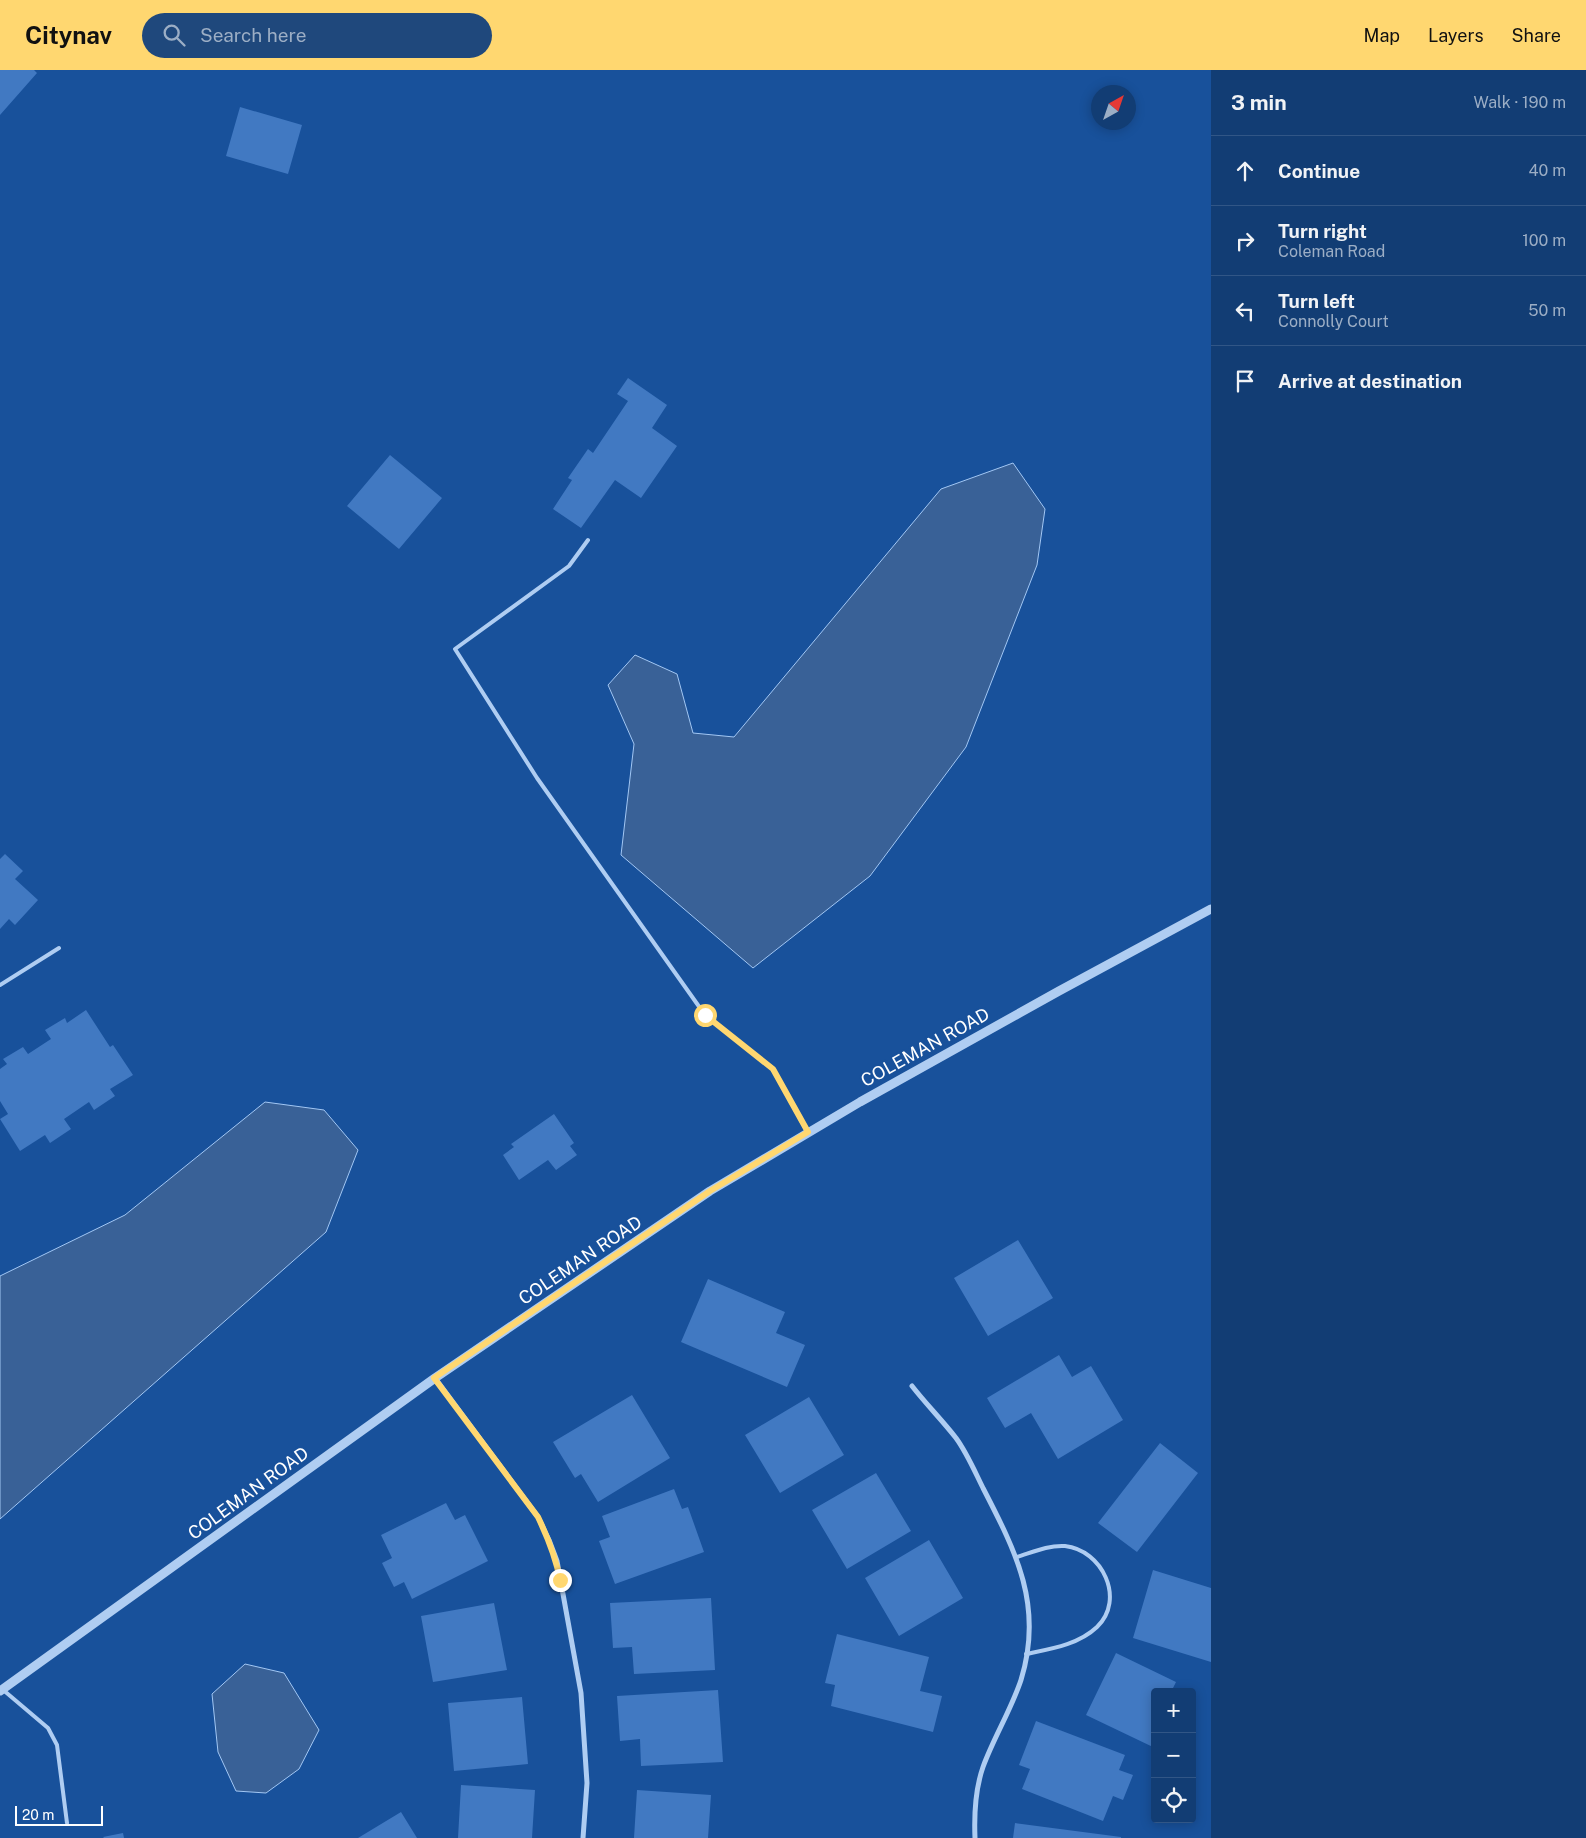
<!DOCTYPE html>
<meta charset="utf-8">
<style>
:root{--surface:#123d74;--page:#1f487c;--text:#f1f3f6;--muted:#9caec5;--line:#315686;--accent:#ffd770}
body{margin:0;font-family:"Public Sans",sans-serif;background:var(--page);color:var(--text)}
.controls{position:absolute;right:15px;bottom:15px;display:grid;overflow:hidden;border-radius:5px;box-shadow:0 2px 12px #0003}
.controls button{width:45px;height:45px;display:grid;place-items:center;padding:0;border:0;border-bottom:1px solid var(--line);background:var(--surface);color:var(--text);font:25px sans-serif}
.compass{position:absolute;left:1091px;top:15px;width:45px;height:45px;border-radius:50%;background:var(--surface);box-shadow:0 2px 12px #0003;rotate:40deg}
.scale{position:absolute;left:15px;bottom:12px;width:88px;box-sizing:border-box;padding-left:5px;border:2px solid #fff;border-top:0;font-size:14px;line-height:18px;white-space:nowrap;color:#fff;-webkit-text-stroke:4px #18519b;paint-order:stroke}
.stop{position:absolute;width:15px;height:15px;margin:-11px;border:4px solid #ffd770;border-radius:50%;background:#fff}
.stop.end{background:#ffd770;border-color:#fff;box-shadow:0 1px 5px #0008}
.list{margin:0;padding:0;list-style:none}
h2{display:flex;justify-content:space-between;align-items:center;height:65px;margin:0;padding:0 20px;font-size:21px}
h2 small{font-size:16px;font-weight:400;color:var(--muted)}
.list li{display:grid;grid-template-columns:32px 1fr auto;gap:15px;align-items:center;box-sizing:border-box;height:70px;padding:0 20px;border-top:1px solid var(--line)}
.list b{display:block;font-size:19px;white-space:nowrap}
.list p{margin:0;font-size:16px;white-space:nowrap;color:var(--muted)}
.list em{font-size:16px;font-style:normal;color:var(--muted)}
.icon{flex:none;width:28px;height:28px;fill:none;stroke:currentColor;stroke-width:2;stroke-linecap:round;stroke-linejoin:round}
.map{position:relative;flex:none;width:1211px;height:1768px;overflow:hidden}
header{display:flex;align-items:center;gap:30px;box-sizing:border-box;height:70px;padding:0 25px;background:var(--accent);color:#111}
header strong{font-size:24px}
nav{display:flex;gap:28px;margin-inline-start:auto;font-size:18px}
.search{width:350px;height:45px;background:var(--page);display:flex;align-items:center;gap:12px;box-sizing:border-box;padding:0 18px;border-radius:28px;color:var(--muted);font-size:19px}
main{display:flex}
aside{flex:1;background:var(--surface)}
.map>svg:first-child{display:block}
.water{fill:#396197;stroke:#a2c7f4}
.building{fill:#4179c2}
.lines{fill:none;stroke-linecap:round;stroke-linejoin:round}
.service{stroke:#afcdf2;stroke-width:4}
.minor{stroke:#afcdf2;stroke-width:5}
.tertiary{stroke:#afcdf2;stroke-width:9}
.route{stroke:#ffd770;stroke-width:6}
.labels{text-anchor:middle;dominant-baseline:central;stroke-width:4;stroke-linejoin:round;paint-order:stroke}
.street-label{font-size:18px;fill:#fff;stroke:#18519b}
</style>
<header>
<strong>Citynav</strong>
<div class="search"><svg class="icon" aria-label="search" viewBox="0 0 24 24"><circle cx="10" cy="10" r="6"/><path d="M15 15l6 6"/></svg>Search here</div>
<nav><a>Map</a><a>Layers</a><a>Share</a></nav>
</header>
<main>
<div class="map">
<svg width="1211" height="1768" viewBox="0 0 1211 1768">
<rect width="100%" height="100%" fill="#18519b"/>
<path class="water" d="M 1013,393 L 1045,439 L 1037,495 L 966,677 L 870,806 L 753,898 L 621,785 L 634,674 L 608,615 L 635,585 L 677,604 L 693,663 L 734,667 L 941,419 Z
M 265,1032 L 324,1040 L 358,1080 L 326,1162 L 0,1449 L 0,1206 L 125,1145 Z
M 245,1594 L 284,1603 L 319,1660 L 299,1699 L 266,1723 L 236,1721 L 218,1682 L 212,1624 Z"/>
<path class="building" d="M 0,0 L 34,0 L 37,3 L 0,45 Z
M 240,37 L 302,55 L 288,104 L 226,86 Z
M 628,308 L 667,335 L 652,358 L 677,376 L 641,428 L 615,410 L 581,458 L 553,439 L 572,410 L 568,408 L 588,379 L 593,383 L 628,331 L 617,324 Z
M 390,385 L 442,428 L 399,479 L 347,436 Z
M 5,784 L 23,801 L 15,809 L 38,830 L 15,855 L 9,849 L 0,859 L 0,789 Z
M 86,940 L 110,977 L 113,975 L 133,1005 L 110,1019 L 115,1026 L 94,1040 L 89,1032 L 64,1049 L 71,1059 L 50,1073 L 45,1065 L 20,1081 L 0,1049 L 8,1044 L 0,1031 L 0,999 L 7,994 L 3,989 L 23,977 L 28,984 L 51,969 L 45,960 L 65,948 L 67,953 Z
M 554,1044 L 574,1073 L 570,1076 L 577,1085 L 556,1100 L 548,1090 L 519,1110 L 503,1085 L 514,1077 L 511,1074 Z
M 1018,1170 L 1053,1228 L 988,1266 L 954,1208 Z
M 708,1209 L 785,1242 L 776,1263 L 805,1275 L 787,1317 L 681,1272 Z
M 1059,1285 L 1072,1307 L 1091,1296 L 1123,1350 L 1058,1389 L 1031,1343 L 1005,1358 L 987,1328 Z
M 632,1325 L 670,1388 L 598,1432 L 581,1404 L 575,1408 L 553,1372 Z
M 809,1327 L 844,1385 L 780,1423 L 745,1365 Z
M 1160,1373 L 1198,1403 L 1137,1482 L 1098,1453 Z
M 876,1403 L 911,1461 L 847,1499 L 812,1440 Z
M 674,1419 L 682,1439 L 688,1437 L 704,1482 L 615,1514 L 599,1471 L 610,1467 L 602,1446 Z
M 446,1433 L 455,1450 L 465,1445 L 488,1491 L 412,1529 L 404,1512 L 394,1517 L 382,1493 L 392,1488 L 381,1465 Z
M 929,1470 L 963,1528 L 899,1566 L 865,1508 Z
M 1153,1500 L 1211,1518 L 1211,1592 L 1133,1568 Z
M 711,1528 L 715,1600 L 634,1604 L 632,1577 L 613,1578 L 610,1533 Z
M 494,1533 L 507,1600 L 433,1612 L 421,1546 Z
M 837,1564 L 929,1587 L 920,1621 L 942,1626 L 933,1662 L 831,1636 L 835,1615 L 825,1613 Z
M 1116,1583 L 1176,1612 L 1171,1622 L 1155,1622 L 1155,1678 L 1086,1645 Z
M 718,1620 L 723,1692 L 641,1696 L 640,1669 L 620,1671 L 617,1626 Z
M 522,1627 L 528,1694 L 454,1701 L 448,1633 Z
M 1036,1651 L 1125,1685 L 1119,1700 L 1133,1705 L 1123,1730 L 1113,1726 L 1103,1751 L 1022,1719 L 1030,1699 L 1019,1695 Z
M 461,1715 L 535,1720 L 532,1768 L 458,1768 Z
M 637,1720 L 711,1725 L 708,1768 L 634,1768 Z
M 401,1742 L 417,1768 L 358,1768 Z
M 1015,1753 L 1121,1767 L 1121,1768 L 1013,1768 Z
M 123,1763 L 124,1768 L 104,1768 L 103,1767 Z"/>
<g class="lines">
<path class="service" d="M 588,470 L 569,496 L 455,579 L 537,708 L 705,945 L 773,999 L 808,1063
M 0,915 L 59,878
M 1017,1487 C 1033,1482 1048,1475 1065,1476 C 1102,1480 1126,1529 1097,1557 C 1078,1575 1050,1579 1026,1584
M 2,1619 L 48,1658 L 57,1675 L 67,1753"/>
<path class="minor" d="M 435,1308 L 538,1447 L 549,1470 L 557,1491 L 581,1623 L 587,1713 L 583,1768
M 912,1316 C 926,1334 942,1350 956,1368 C 967,1383 975,1402 983,1418 C 1016,1482 1044,1536 1021,1610 C 1011,1640 994,1667 983,1697 C 975,1720 974,1744 975,1768"/>
<path class="tertiary" d="M 0,1621 L 435,1308 L 710,1121 L 860,1032 L 1059,921 L 1211,839"/>
</g>
<g class="lines">
<path class="route" d="M 560,1510 C 556,1487 548,1468 538,1447 L 434,1308 L 710,1121 L 808,1062 L 773,999 L 705,945"/>
</g>
<g class="labels">
<g class="street-label">
<text transform="translate(925 977) rotate(-29)">COLEMAN ROAD</text>
<text transform="translate(580 1190) rotate(-34)">COLEMAN ROAD</text>
<text transform="translate(248 1423) rotate(-36)">COLEMAN ROAD</text>
</g>
</g>
</svg>
<div class="controls">
<button>+</button>
<button>−</button>
<button><svg class="icon" aria-label="locate" viewBox="0 0 24 24"><circle cx="12" cy="12" r="6"/><path d="M12 2v4M12 18v4M2 12h4M18 12h4"/></svg></button>
</div>
<svg class="compass" viewBox="-18 -18 36 36"><path d="M0-13l5 13h-10z" fill="#e53935"/><path d="M0 13l5-13h-10z" fill="#9caec5"/></svg>
<div class="scale">20 m</div>
<div class="stop" style="left:705px;top:945px"></div>
<div class="stop end" style="left:560px;top:1510px"></div>
</div>
<aside>
<h2>3 min<small>Walk · 190 m</small></h2>
<ul class="list">
<li><svg class="icon" aria-label="ahead" viewBox="0 0 24 24"><path d="M12 20V5M6 11l6-6 6 6"/></svg><div><b>Continue</b></div><em>40 m</em></li>
<li><svg class="icon" aria-label="right" viewBox="0 0 24 24"><path d="M7 20v-9h11M14 6l5 5-5 5"/></svg><div><b>Turn right</b><p>Coleman Road</p></div><em>100 m</em></li>
<li><svg class="icon" aria-label="left" viewBox="0 0 24 24"><path d="M17 20v-9H6M10 6l-5 5 5 5"/></svg><div><b>Turn left</b><p>Connolly Court</p></div><em>50 m</em></li>
<li><svg class="icon" aria-label="arrive" viewBox="0 0 24 24"><path d="M6 21V4h12l-3 4 3 4H6"/></svg><div><b>Arrive at destination</b></div></li>
</ul>
</aside>
</main>
